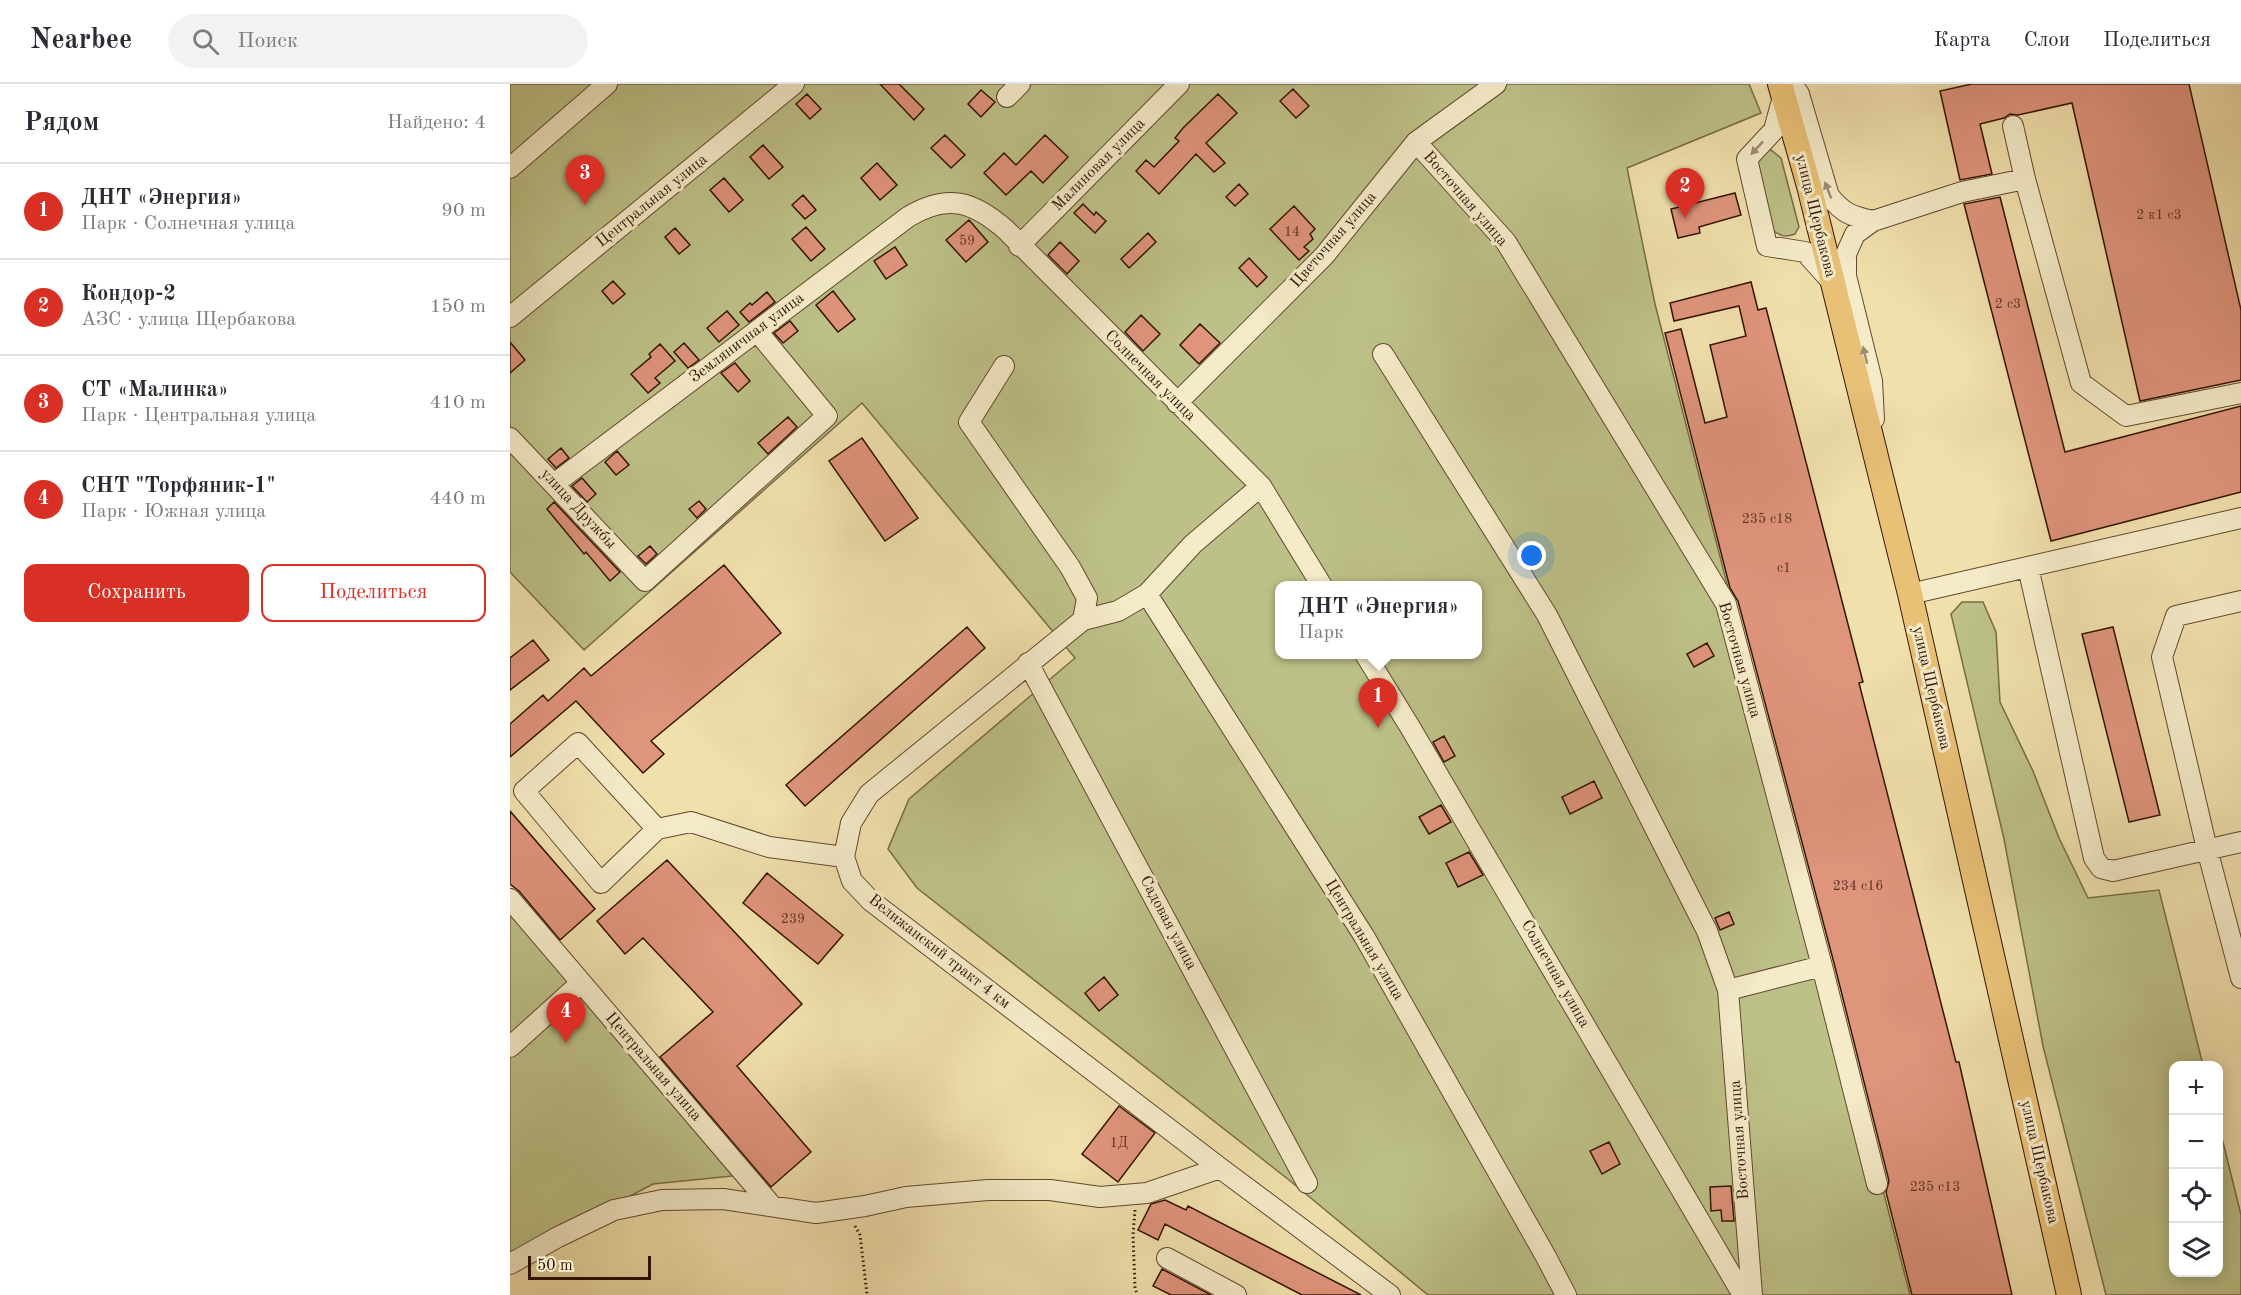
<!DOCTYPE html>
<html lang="ru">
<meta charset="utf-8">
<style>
:root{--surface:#fff;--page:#f2f2f3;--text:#2b2b33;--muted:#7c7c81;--line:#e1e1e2;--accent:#d93025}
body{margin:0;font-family:"Old Standard TT",serif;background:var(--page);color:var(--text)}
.controls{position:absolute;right:18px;bottom:18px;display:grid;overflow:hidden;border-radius:12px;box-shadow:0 3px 15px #0003}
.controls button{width:54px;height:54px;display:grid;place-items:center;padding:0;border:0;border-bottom:2px solid var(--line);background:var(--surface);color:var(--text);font:30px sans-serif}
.scale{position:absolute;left:18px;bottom:15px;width:123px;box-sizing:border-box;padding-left:6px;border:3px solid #331505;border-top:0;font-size:16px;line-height:21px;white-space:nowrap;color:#331505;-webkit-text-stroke:4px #f5ebc9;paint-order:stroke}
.you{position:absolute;left:1022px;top:472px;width:21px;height:21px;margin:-15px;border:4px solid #fff;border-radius:50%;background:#1a73e8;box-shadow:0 0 0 9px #1a73e833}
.badge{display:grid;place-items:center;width:39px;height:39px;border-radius:50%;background:var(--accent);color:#fff;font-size:20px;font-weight:700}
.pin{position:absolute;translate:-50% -50px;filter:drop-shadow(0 2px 3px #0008)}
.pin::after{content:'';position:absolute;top:32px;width:21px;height:18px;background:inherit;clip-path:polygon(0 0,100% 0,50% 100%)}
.popup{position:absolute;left:765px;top:497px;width:207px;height:78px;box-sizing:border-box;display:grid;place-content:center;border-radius:12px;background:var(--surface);filter:drop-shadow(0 2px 4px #0005);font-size:20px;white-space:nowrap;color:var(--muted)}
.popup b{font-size:22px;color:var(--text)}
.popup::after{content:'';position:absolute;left:50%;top:100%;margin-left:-12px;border:12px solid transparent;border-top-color:var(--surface)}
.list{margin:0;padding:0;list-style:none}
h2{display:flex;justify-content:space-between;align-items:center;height:78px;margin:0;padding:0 24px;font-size:26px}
h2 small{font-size:20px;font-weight:400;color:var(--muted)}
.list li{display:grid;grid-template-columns:39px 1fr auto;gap:18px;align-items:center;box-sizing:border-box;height:96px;padding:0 24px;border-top:2px solid var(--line)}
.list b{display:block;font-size:22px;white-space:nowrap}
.list p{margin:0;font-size:20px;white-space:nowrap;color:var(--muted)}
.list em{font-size:20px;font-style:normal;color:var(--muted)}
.actions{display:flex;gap:12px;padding:18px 24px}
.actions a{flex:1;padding:14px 0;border:2px solid var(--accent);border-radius:12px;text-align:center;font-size:21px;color:var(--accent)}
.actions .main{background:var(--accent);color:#fff}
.icon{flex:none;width:33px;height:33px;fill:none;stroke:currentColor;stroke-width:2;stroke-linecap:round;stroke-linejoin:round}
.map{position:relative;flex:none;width:1731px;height:1211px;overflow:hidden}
header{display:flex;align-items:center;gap:36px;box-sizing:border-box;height:84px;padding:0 30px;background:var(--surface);border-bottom:2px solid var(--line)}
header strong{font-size:28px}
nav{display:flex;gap:33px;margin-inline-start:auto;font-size:21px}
.search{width:420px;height:54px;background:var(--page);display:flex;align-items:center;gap:15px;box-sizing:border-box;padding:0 21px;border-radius:33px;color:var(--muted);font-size:22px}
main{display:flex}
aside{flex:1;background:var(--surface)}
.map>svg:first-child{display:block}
.green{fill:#bdc187;stroke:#786b46;stroke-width:1.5;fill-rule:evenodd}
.building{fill:#df947c;stroke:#331505;stroke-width:1.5}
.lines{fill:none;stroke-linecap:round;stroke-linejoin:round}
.minor-casing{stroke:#62482f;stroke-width:22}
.major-casing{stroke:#331505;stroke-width:26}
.path{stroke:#331505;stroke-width:3;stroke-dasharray:1.5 3;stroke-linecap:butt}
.minor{stroke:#f5ebc9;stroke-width:20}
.major{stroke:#e8c076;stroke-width:24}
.oneway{fill:#9e8b71}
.labels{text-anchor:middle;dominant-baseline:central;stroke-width:6;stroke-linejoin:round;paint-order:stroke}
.number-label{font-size:14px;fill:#5e3523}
.street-label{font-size:16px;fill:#331505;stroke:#f5ebc9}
</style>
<header>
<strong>Nearbee</strong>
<div class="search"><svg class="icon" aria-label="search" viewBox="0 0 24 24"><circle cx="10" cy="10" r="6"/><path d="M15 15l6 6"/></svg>Поиск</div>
<nav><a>Карта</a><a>Слои</a><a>Поделиться</a></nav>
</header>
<main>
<aside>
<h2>Рядом<small>Найдено: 4</small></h2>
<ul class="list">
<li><span class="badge">1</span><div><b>ДНТ «Энергия»</b><p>Парк · Солнечная улица</p></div><em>90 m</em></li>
<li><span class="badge">2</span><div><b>Кондор-2</b><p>АЗС · улица Щербакова</p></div><em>150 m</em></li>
<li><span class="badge">3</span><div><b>CТ «Малинка»</b><p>Парк · Центральная улица</p></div><em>410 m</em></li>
<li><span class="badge">4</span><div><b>СНТ &quot;Торфяник-1&quot;</b><p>Парк · Южная улица</p></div><em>440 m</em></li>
</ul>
<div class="actions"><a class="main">Сохранить</a><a>Поделиться</a></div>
</aside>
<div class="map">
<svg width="1731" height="1211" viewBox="0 0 1731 1211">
<rect width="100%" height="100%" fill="#f0e0ac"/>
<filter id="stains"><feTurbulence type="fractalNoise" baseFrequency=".00333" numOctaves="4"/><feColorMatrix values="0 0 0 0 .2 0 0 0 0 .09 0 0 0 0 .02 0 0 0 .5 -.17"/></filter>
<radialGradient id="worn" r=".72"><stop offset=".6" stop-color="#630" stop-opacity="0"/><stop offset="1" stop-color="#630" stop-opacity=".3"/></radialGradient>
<path class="green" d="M 0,0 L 1239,0 L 1251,29 L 1117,84 L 1145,220 L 1400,1211 L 918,1211 L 779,1096 L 407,804 L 378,765 L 399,715 L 565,574 L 352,319 L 74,566 L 0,488 ZM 769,502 L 967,502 L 967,570 L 769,570 Z
M 1253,65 L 1261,66 L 1271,74 L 1289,143 L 1285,150 C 1275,154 1270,152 1261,145 L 1245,79 Z
M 1452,518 L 1473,518 L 1486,548 L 1490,618 L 1523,687 L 1549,754 L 1578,814 L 1649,806 L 1693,981 L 1664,982 L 1664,1188 L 1708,1188 L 1709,1042 L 1731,1131 L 1731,1211 L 1596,1211 L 1533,962 L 1494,755 L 1441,530 Z
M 0,827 L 223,1092 L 143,1100 L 0,1175 Z"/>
<path class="building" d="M 370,0 L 389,0 L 414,25 L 404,36 Z
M 1462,0 L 1679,0 L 1731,226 L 1731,296 L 1630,317 L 1562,19 L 1508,31 L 1500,30 L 1494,34 L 1470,40 L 1482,90 L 1450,96 L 1430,7 Z
M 783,5 L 799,22 L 786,34 L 770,17 Z
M 471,6 L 485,18 L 471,33 L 458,20 Z
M 297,10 L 311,25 L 300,35 L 286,20 Z
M 708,10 L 727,29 L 696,59 L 715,79 L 704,88 L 686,70 L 649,110 L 626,87 L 636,76 L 644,83 L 669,57 L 665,54 L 673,44 Z
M 435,51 L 455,71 L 441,84 L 421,64 Z
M 535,51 L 558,73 L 533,99 L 521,87 L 496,111 L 474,89 L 494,69 L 506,81 Z
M 253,61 L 273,83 L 259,95 L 240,73 Z
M 367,79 L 387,101 L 370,116 L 351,94 Z
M 214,94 L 233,116 L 219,128 L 200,106 Z
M 729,100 L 738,110 L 725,122 L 716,113 Z
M 1225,109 L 1231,131 L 1189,143 L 1190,149 L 1168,154 L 1161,125 Z
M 293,111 L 306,126 L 295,135 L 282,121 Z
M 1490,113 L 1555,368 L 1731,322 L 1731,408 L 1541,457 L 1454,120 Z
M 573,120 L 584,131 L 586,128 L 596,137 L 585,149 L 564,129 Z
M 784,122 L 805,145 L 800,150 L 803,155 L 794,163 L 799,167 L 789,176 L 760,145 Z
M 459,136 L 478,158 L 456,178 L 436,156 Z
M 296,143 L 315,165 L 301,177 L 282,155 Z
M 165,144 L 180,161 L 169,170 L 155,153 Z
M 638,149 L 646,158 L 619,184 L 611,175 Z
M 550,158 L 569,177 L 557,190 L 538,171 Z
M 385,163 L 397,181 L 376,195 L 364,177 Z
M 739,174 L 757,193 L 747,203 L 729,184 Z
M 103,197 L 115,210 L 103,220 L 92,207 Z
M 1241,198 L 1248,226 L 1256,224 L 1353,598 L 1349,599 L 1446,978 L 1449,978 L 1502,1211 L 1402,1211 L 1376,1108 L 1379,1097 L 1324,879 L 1228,517 L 1220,504 L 1155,249 L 1171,245 L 1195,339 L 1217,333 L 1200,261 L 1236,252 L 1229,222 L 1164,237 L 1160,219 Z
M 323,207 L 345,235 L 328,248 L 306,221 Z
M 257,208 L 265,218 L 239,238 L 230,228 L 240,219 L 242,221 Z
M 217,227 L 229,241 L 209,258 L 197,244 Z
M 631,231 L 650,250 L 633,267 L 615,248 Z
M 280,237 L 288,247 L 273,259 L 264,249 Z
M 690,240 L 710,259 L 689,280 L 670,261 Z
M 0,258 L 15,276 L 0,289 Z
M 174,259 L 189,276 L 178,284 L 164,268 Z
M 150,260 L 165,277 L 145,294 L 150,299 L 138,309 L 121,290 L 141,273 L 139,270 Z
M 225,279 L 240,297 L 228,308 L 211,289 Z
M 278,333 L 287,343 L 258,370 L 248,359 Z
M 352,354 L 408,434 L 375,457 L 319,377 Z
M 51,364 L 59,374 L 46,384 L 38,375 Z
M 107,367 L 119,381 L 106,391 L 95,378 Z
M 72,394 L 86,410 L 77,418 L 62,402 Z
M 189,417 L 196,425 L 187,434 L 179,425 Z
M 44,418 L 110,488 L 100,497 L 76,468 L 74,470 L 37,425 Z
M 140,462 L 147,470 L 136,480 L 128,472 Z
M 214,481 L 271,549 L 141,657 L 154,670 L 133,689 L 66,617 L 0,673 L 0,640 L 33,611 L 38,617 L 74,584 L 81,592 Z
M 457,543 L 475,564 L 295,722 L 276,701 Z
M 1603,543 L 1650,731 L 1619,738 L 1572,550 Z
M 23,556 L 39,576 L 0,606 L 0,574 Z
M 1197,559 L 1204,572 L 1184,583 L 1177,570 Z
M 934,652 L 945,672 L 934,678 L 923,658 Z
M 1084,697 L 1092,714 L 1060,730 L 1052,713 Z
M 931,721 L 941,738 L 919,750 L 909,733 Z
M 0,727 L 85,825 L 50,856 L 9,807 L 0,800 Z
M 959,768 L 973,791 L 948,803 L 936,779 Z
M 157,776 L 292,920 L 227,982 L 301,1068 L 261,1103 L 150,973 L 203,928 L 133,854 L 115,870 L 87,837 Z
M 257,789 L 333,851 L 308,880 L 233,819 Z
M 1219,828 L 1224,840 L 1210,846 L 1205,834 Z
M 594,893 L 608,911 L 589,927 L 575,909 Z
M 609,1022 L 645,1049 L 608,1098 L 572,1070 Z
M 1099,1058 L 1110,1080 L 1092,1090 L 1080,1067 Z
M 1221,1102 L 1224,1137 L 1212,1137 L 1211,1126 L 1201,1127 L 1200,1103 Z
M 655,1116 L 676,1126 L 678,1122 L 851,1211 L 792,1211 L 655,1140 L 648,1156 L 628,1146 L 641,1120 Z
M 652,1185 L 701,1211 L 661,1211 L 643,1202 Z"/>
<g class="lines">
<g class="minor-casing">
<path id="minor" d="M 1282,0 L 1289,10 L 1319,112 C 1334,130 1341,132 1363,137
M 497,13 L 510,0
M 1273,13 L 1264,46 L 1237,75 L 1257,162 L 1295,168 L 1322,198
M 1503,42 L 1515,95 L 1571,299 L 1616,332 L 1731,309
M 906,58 L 996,158 L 1216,520 L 1312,882 L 1367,1100
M 0,84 L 97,0
M 509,162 L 669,0
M 0,233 L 284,0
M 873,270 L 1037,531 L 1197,847 L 1218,906 L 1242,1211
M 494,282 L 459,338 L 560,483 L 577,514 L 573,536 L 359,710 L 341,739 L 334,773 L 342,797 L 361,817 L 710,1084 L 880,1211
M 667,319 L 814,172 L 906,58 L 986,0
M 1364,335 L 1362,297 L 1336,192 L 1336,170 L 1345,150 L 1363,137 L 1452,108 L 1515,95
M 0,354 L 135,497 L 317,332 L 247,247
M 44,400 L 398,133 C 437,109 463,117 496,146 L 751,402 L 812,502
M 1518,483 L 1584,774 L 1591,784 L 1603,787 L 1731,758
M 637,510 L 854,852 L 1035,1171 L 1056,1211
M 1400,510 L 1731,434
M 1731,517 L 1666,532 L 1652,573 L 1697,765 L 1731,894
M 573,536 L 608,527 L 637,510 L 683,460 L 751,402
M 855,570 L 900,643 L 1233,1211
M 518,579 L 797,1099
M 147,745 L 91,799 L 14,707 L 68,659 L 147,745 L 181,738 L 259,763 L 334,773
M 0,815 L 262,1122
M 1218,906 L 1312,882
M 0,963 L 71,899
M 657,1174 L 726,1211
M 0,1180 L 48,1153 L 104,1126 L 152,1116 L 213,1115 L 306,1129 L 355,1122 L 396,1113 L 478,1106 L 540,1106 L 590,1113 L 637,1109 L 710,1084"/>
</g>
<g class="major-casing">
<path id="major" d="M 1270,0 L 1299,102 L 1400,510 L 1559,1211"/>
</g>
<path class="path" d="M 625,1126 L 623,1151 L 625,1203 L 627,1211
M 345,1142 L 350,1151 L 357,1210"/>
<use href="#minor" class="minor"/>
<use href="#major" class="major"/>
</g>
<defs><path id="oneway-solid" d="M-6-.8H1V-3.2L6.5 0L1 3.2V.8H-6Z" transform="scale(1.5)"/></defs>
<g class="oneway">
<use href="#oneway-solid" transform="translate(1247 64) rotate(133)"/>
<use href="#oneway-solid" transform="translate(1318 106) rotate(-111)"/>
<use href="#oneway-solid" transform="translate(1355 271) rotate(-104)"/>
</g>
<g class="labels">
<g class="number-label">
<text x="1649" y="131">2 к1 с3</text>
<text x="782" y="148">14</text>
<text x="457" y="157">59</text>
<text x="1498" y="220">2 с3</text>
<text x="1257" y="435">235 с18</text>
<text x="1274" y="484">с1</text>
<text x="1348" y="802">234 с16</text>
<text x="283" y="835">239</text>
<text x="609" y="1059">1Д</text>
<text x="1425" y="1103">235 с13</text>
</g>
<g class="street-label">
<text transform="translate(589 81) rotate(-45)">Малиновая улица</text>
<text transform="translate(955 115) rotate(49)">Восточная улица</text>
<text transform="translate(142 117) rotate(-39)">Центральная улица</text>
<text transform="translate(1305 132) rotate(76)">улица Щербакова</text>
<text transform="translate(824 156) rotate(-49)">Цветочная улица</text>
<text transform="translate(237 254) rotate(-37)">Земляничная улица</text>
<text transform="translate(640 292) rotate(45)">Солнечная улица</text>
<text transform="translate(68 425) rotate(47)">улица Дружбы</text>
<text transform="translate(1229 576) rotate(74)">Восточная улица</text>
<text transform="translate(1421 604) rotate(77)">улица Щербакова</text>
<text transform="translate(658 839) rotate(62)">Садовая улица</text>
<text transform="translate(854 856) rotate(59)">Центральная улица</text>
<text transform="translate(429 868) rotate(38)">Велижанский тракт 4 км</text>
<text transform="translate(1045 890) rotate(60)">Солнечная улица</text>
<text transform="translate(143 983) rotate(49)">Центральная улица</text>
<text transform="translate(1230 1056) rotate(-94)">Восточная улица</text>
<text transform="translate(1529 1078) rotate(77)">улица Щербакова</text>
</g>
</g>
<rect width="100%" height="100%" filter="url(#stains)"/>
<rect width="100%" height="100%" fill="url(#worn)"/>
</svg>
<div class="controls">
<button>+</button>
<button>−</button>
<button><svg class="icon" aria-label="locate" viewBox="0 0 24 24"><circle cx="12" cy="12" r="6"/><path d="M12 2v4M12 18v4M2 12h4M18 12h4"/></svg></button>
<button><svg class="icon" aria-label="layers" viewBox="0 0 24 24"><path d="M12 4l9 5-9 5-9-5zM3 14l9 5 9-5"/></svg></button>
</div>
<div class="scale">50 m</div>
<div class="you"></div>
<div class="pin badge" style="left:868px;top:644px">1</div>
<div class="popup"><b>ДНТ «Энергия»</b>Парк</div>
<div class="pin badge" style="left:1175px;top:134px">2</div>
<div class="pin badge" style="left:75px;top:121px">3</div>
<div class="pin badge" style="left:56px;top:959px">4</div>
</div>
</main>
